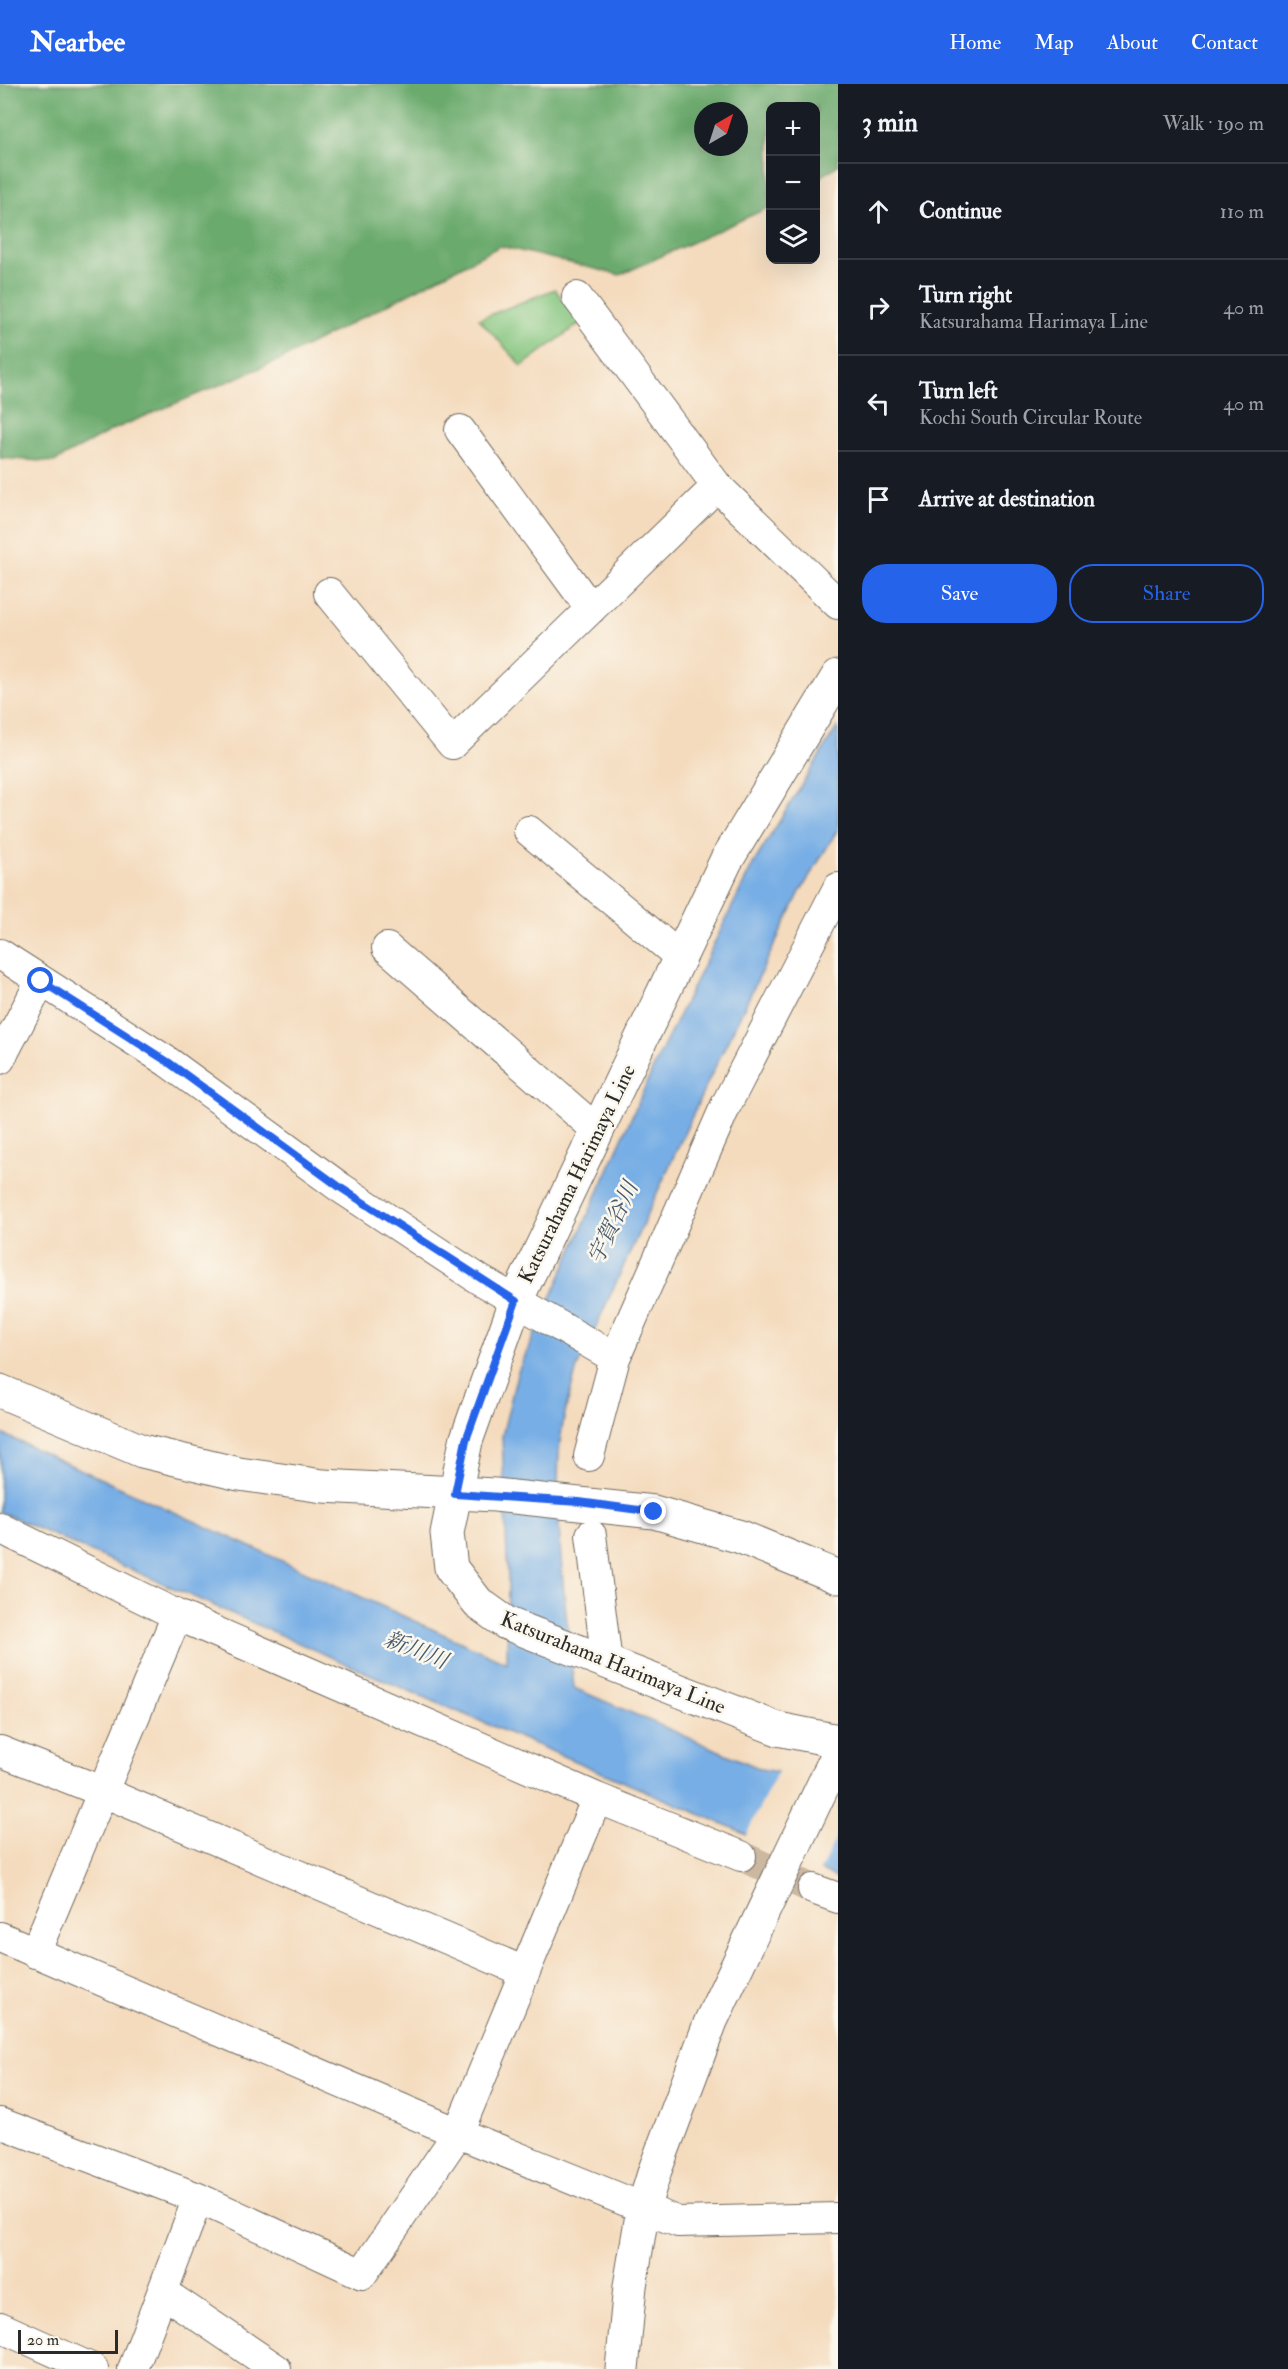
<!DOCTYPE html>
<meta charset="utf-8">
<style>
:root{--surface:#171b24;--page:#242831;--text:#f1f3f6;--muted:#9ea1a6;--line:#363941;--accent:#2563eb}
body{margin:0;font-family:"IM FELL Double Pica","Noto Serif JP",serif;background:var(--page);color:var(--text)}
.controls{position:absolute;right:18px;top:18px;display:grid;overflow:hidden;border-radius:12px;box-shadow:0 6px 24px #0002}
.controls button{width:54px;height:54px;display:grid;place-items:center;padding:0;border:0;border-bottom:2px solid var(--line);background:var(--surface);color:var(--text);font:30px sans-serif}
.compass{position:absolute;left:694px;top:18px;width:54px;height:54px;border-radius:50%;background:var(--surface);box-shadow:0 6px 24px #0002;rotate:39deg}
.scale{position:absolute;left:18px;bottom:15px;width:100px;box-sizing:border-box;padding-left:6px;border:3px solid #2b2b2b;border-top:0;font-size:16px;line-height:21px;white-space:nowrap;color:#2b2b2b;-webkit-text-stroke:4px #fbf7ec;paint-order:stroke}
.stop{position:absolute;width:18px;height:18px;margin:-14px;border:4px solid #2563eb;border-radius:50%;background:#fff}
.stop.end{background:#2563eb;border-color:#fff;box-shadow:0 2px 6px #0008}
.list{margin:0;padding:0;list-style:none}
h2{display:flex;justify-content:space-between;align-items:center;height:78px;margin:0;padding:0 24px;font-size:26px}
h2 small{font-size:20px;font-weight:400;color:var(--muted)}
.list li{display:grid;grid-template-columns:39px 1fr auto;gap:18px;align-items:center;box-sizing:border-box;height:96px;padding:0 24px;border-top:2px solid var(--line)}
.list b{display:block;font-size:22px;white-space:nowrap}
.list p{margin:0;font-size:20px;white-space:nowrap;color:var(--muted)}
.list em{font-size:20px;font-style:normal;color:var(--muted)}
.actions{display:flex;gap:12px;padding:18px 24px}
.actions a{flex:1;padding:14px 0;border:2px solid var(--accent);border-radius:24px;text-align:center;font-size:21px;color:var(--accent)}
.actions .main{background:var(--accent);color:#fff}
.icon{flex:none;width:33px;height:33px;fill:none;stroke:currentColor;stroke-width:2;stroke-linecap:round;stroke-linejoin:round}
.map{position:relative;flex:none;width:838px;height:2285px;overflow:hidden}
header{display:flex;align-items:center;gap:36px;box-sizing:border-box;height:84px;padding:0 30px;background:var(--accent);color:#fff}
header strong{font-size:28px}
nav{display:flex;gap:33px;margin-inline-start:auto;font-size:21px}
main{display:flex}
aside{flex:1;background:var(--surface)}
.map>svg:first-child{display:block}
.green{fill:#83c57e;stroke:#577854;stroke-width:1.5}
.forest{fill:#6aaa6d;stroke:#4a6a4c;stroke-width:1.5;fill-rule:evenodd}
.water{fill:#77aee5;stroke:#516c88;stroke-width:1.5}
.pier{fill:#f4dbbe}
.lines{fill:none;stroke-linecap:round;stroke-linejoin:round}
.street-tunnel{stroke:#ccb8a1;stroke-width:30;stroke-dasharray:30 15;stroke-linecap:butt}
.street-casing{stroke:#71695e;stroke-width:32}
.primary-casing{stroke:#71695e;stroke-width:35}
.street{stroke:#fff;stroke-width:30}
.primary{stroke:#fff;stroke-width:33}
.route{stroke:#2563eb;stroke-width:8}
.labels{text-anchor:middle;dominant-baseline:central;stroke-width:5;stroke-linejoin:round;paint-order:stroke}
.street-label{font-size:21px;fill:#2b2b2b;stroke:#fbf7ec}
.water-label{font-size:22px;font-style:italic;fill:#46596c;stroke:#fbf7ec}
</style>
<header>
<strong>Nearbee</strong>
<nav><a>Home</a><a>Map</a><a>About</a><a>Contact</a></nav>
</header>
<main>
<div class="map">
<svg width="838" height="2285" viewBox="0 0 838 2285">
<rect width="100%" height="100%" fill="#fbf7ec"/>
<filter id="ink" filterUnits="userSpaceOnUse"><feTurbulence type="fractalNoise" baseFrequency=".0167" numOctaves="2"/><feDisplacementMap in="SourceGraphic" scale="12" xChannelSelector="R" yChannelSelector="G"/><feConvolveMatrix kernelMatrix="1 2 1 2 8 2 1 2 1" color-interpolation-filters="sRGB"/></filter>
<filter id="wash" filterUnits="userSpaceOnUse"><feTurbulence type="fractalNoise" baseFrequency=".008" numOctaves="4" result="noise"/><feDisplacementMap in="SourceGraphic" scale="24" xChannelSelector="R" yChannelSelector="G"/><feGaussianBlur stdDeviation="1.35" result="paint"/><feColorMatrix in="noise" values="0 0 0 0 0 0 0 0 0 0 0 0 0 0 0 0 0 1.4 0 .05"/><feComposite in="paint" operator="in"/></filter>
<g filter="url(#wash)">
<rect width="100%" height="100%" fill="#f4dbbe"/>
<path class="green" d="M 555,205 L 580,239 L 522,282 L 479,235 Z"/>
<path class="forest" d="M 0,0 L 838,0 L 838,81 L 816,96 L 816,22 L 770,22 L 770,123 L 620,191 L 500,162 L 282,275 L 112,346 L 54,378 L 0,374 ZM 703,27 L 739,27 L 739,63 L 703,63 Z"/>
<path class="water" d="M 838,642 L 838,745 L 800,808 L 705,1004 L 577,1284 C 569,1312 561,1340 559,1369 C 555,1448 566,1526 574,1604 L 761,1685 L 817,1695 L 838,1696 L 838,1795 L 735,1745 L 367,1589 L 0,1428 L 0,1349 L 507,1579 L 508,1496 L 502,1352 L 517,1290 L 656,978 L 753,780 Z"/>
<path class="pier" d="M 779,1685 L 838,1693 L 838,1750 L 819,1789 L 745,1753 Z"/>
</g>
<g filter="url(#ink)">
<g class="lines">
<path class="street-tunnel" d="M 741,1772 L 813,1805"/>
<g class="street-casing">
<path id="street" d="M 577,213 L 717,402 L 838,520
M 460,346 L 591,525
M 329,509 L 452,660 L 717,402
M 529,747 L 680,873
M 387,864 L 598,1047
M 0,870 L 168,978 L 341,1104 L 480,1196 L 615,1274
M 0,975 L 41,897
M 589,1372 L 615,1274 L 726,1021 L 838,804
M 0,1444 L 177,1531 L 597,1714 L 741,1772
M 591,1451 L 607,1579
M 0,1667 L 101,1707 L 525,1888
M 813,1805 L 838,1814
M 0,1853 L 458,2049 L 678,2138 L 838,2134
M 35,1869 L 177,1531
M 0,2039 L 198,2114 L 362,2190 L 458,2049 L 597,1714
M 164,2209 L 276,2285
M 0,2243 L 93,2285
M 133,2285 L 198,2114"/>
</g>
<g class="primary-casing">
<path id="primary" d="M 838,592 L 726,777 L 516,1217 L 466,1357 L 447,1449 L 451,1484 L 478,1519 L 506,1539 L 778,1645 L 838,1657
M 0,1307 L 142,1367 L 239,1390 L 323,1402 L 495,1411 L 654,1428 L 741,1453 L 838,1493
M 622,2285 L 630,2202 L 643,2125 L 655,2086 L 711,1937 L 838,1670"/>
</g>
<use href="#street" class="street"/>
<use href="#primary" class="primary"/>
</g>
</g>
<g class="lines" filter="url(#ink)">
<path class="route" d="M 41,897 L 168,978 L 341,1104 L 516,1217 L 466,1356 L 455,1410 L 579,1418 L 654,1428"/>
</g>
<g class="labels">
<g class="street-label">
<text transform="translate(577 1090) rotate(-64)">Katsurahama Harimaya Line</text>
<text transform="translate(613 1579) rotate(22)">Katsurahama Harimaya Line</text>
</g>
<g class="water-label">
<text transform="translate(613 1139) rotate(-65)">宇賀谷川</text>
<text transform="translate(416 1566) rotate(22)">新川川</text>
</g>
</g>
</svg>
<div class="controls">
<button>+</button>
<button>−</button>
<button><svg class="icon" aria-label="layers" viewBox="0 0 24 24"><path d="M12 4l9 5-9 5-9-5zM3 14l9 5 9-5"/></svg></button>
</div>
<svg class="compass" viewBox="-18 -18 36 36"><path d="M0-13l5 13h-10z" fill="#e53935"/><path d="M0 13l5-13h-10z" fill="#9ea1a6"/></svg>
<div class="scale">20 m</div>
<div class="stop" style="left:41px;top:897px"></div>
<div class="stop end" style="left:654px;top:1428px"></div>
</div>
<aside>
<h2>3 min<small>Walk · 190 m</small></h2>
<ul class="list">
<li><svg class="icon" aria-label="ahead" viewBox="0 0 24 24"><path d="M12 20V5M6 11l6-6 6 6"/></svg><div><b>Continue</b></div><em>110 m</em></li>
<li><svg class="icon" aria-label="right" viewBox="0 0 24 24"><path d="M7 20v-9h11M14 6l5 5-5 5"/></svg><div><b>Turn right</b><p>Katsurahama Harimaya Line</p></div><em>40 m</em></li>
<li><svg class="icon" aria-label="left" viewBox="0 0 24 24"><path d="M17 20v-9H6M10 6l-5 5 5 5"/></svg><div><b>Turn left</b><p>Kochi South Circular Route</p></div><em>40 m</em></li>
<li><svg class="icon" aria-label="arrive" viewBox="0 0 24 24"><path d="M6 21V4h12l-3 4 3 4H6"/></svg><div><b>Arrive at destination</b></div></li>
</ul>
<div class="actions"><a class="main">Save</a><a>Share</a></div>
</aside>
</main>
